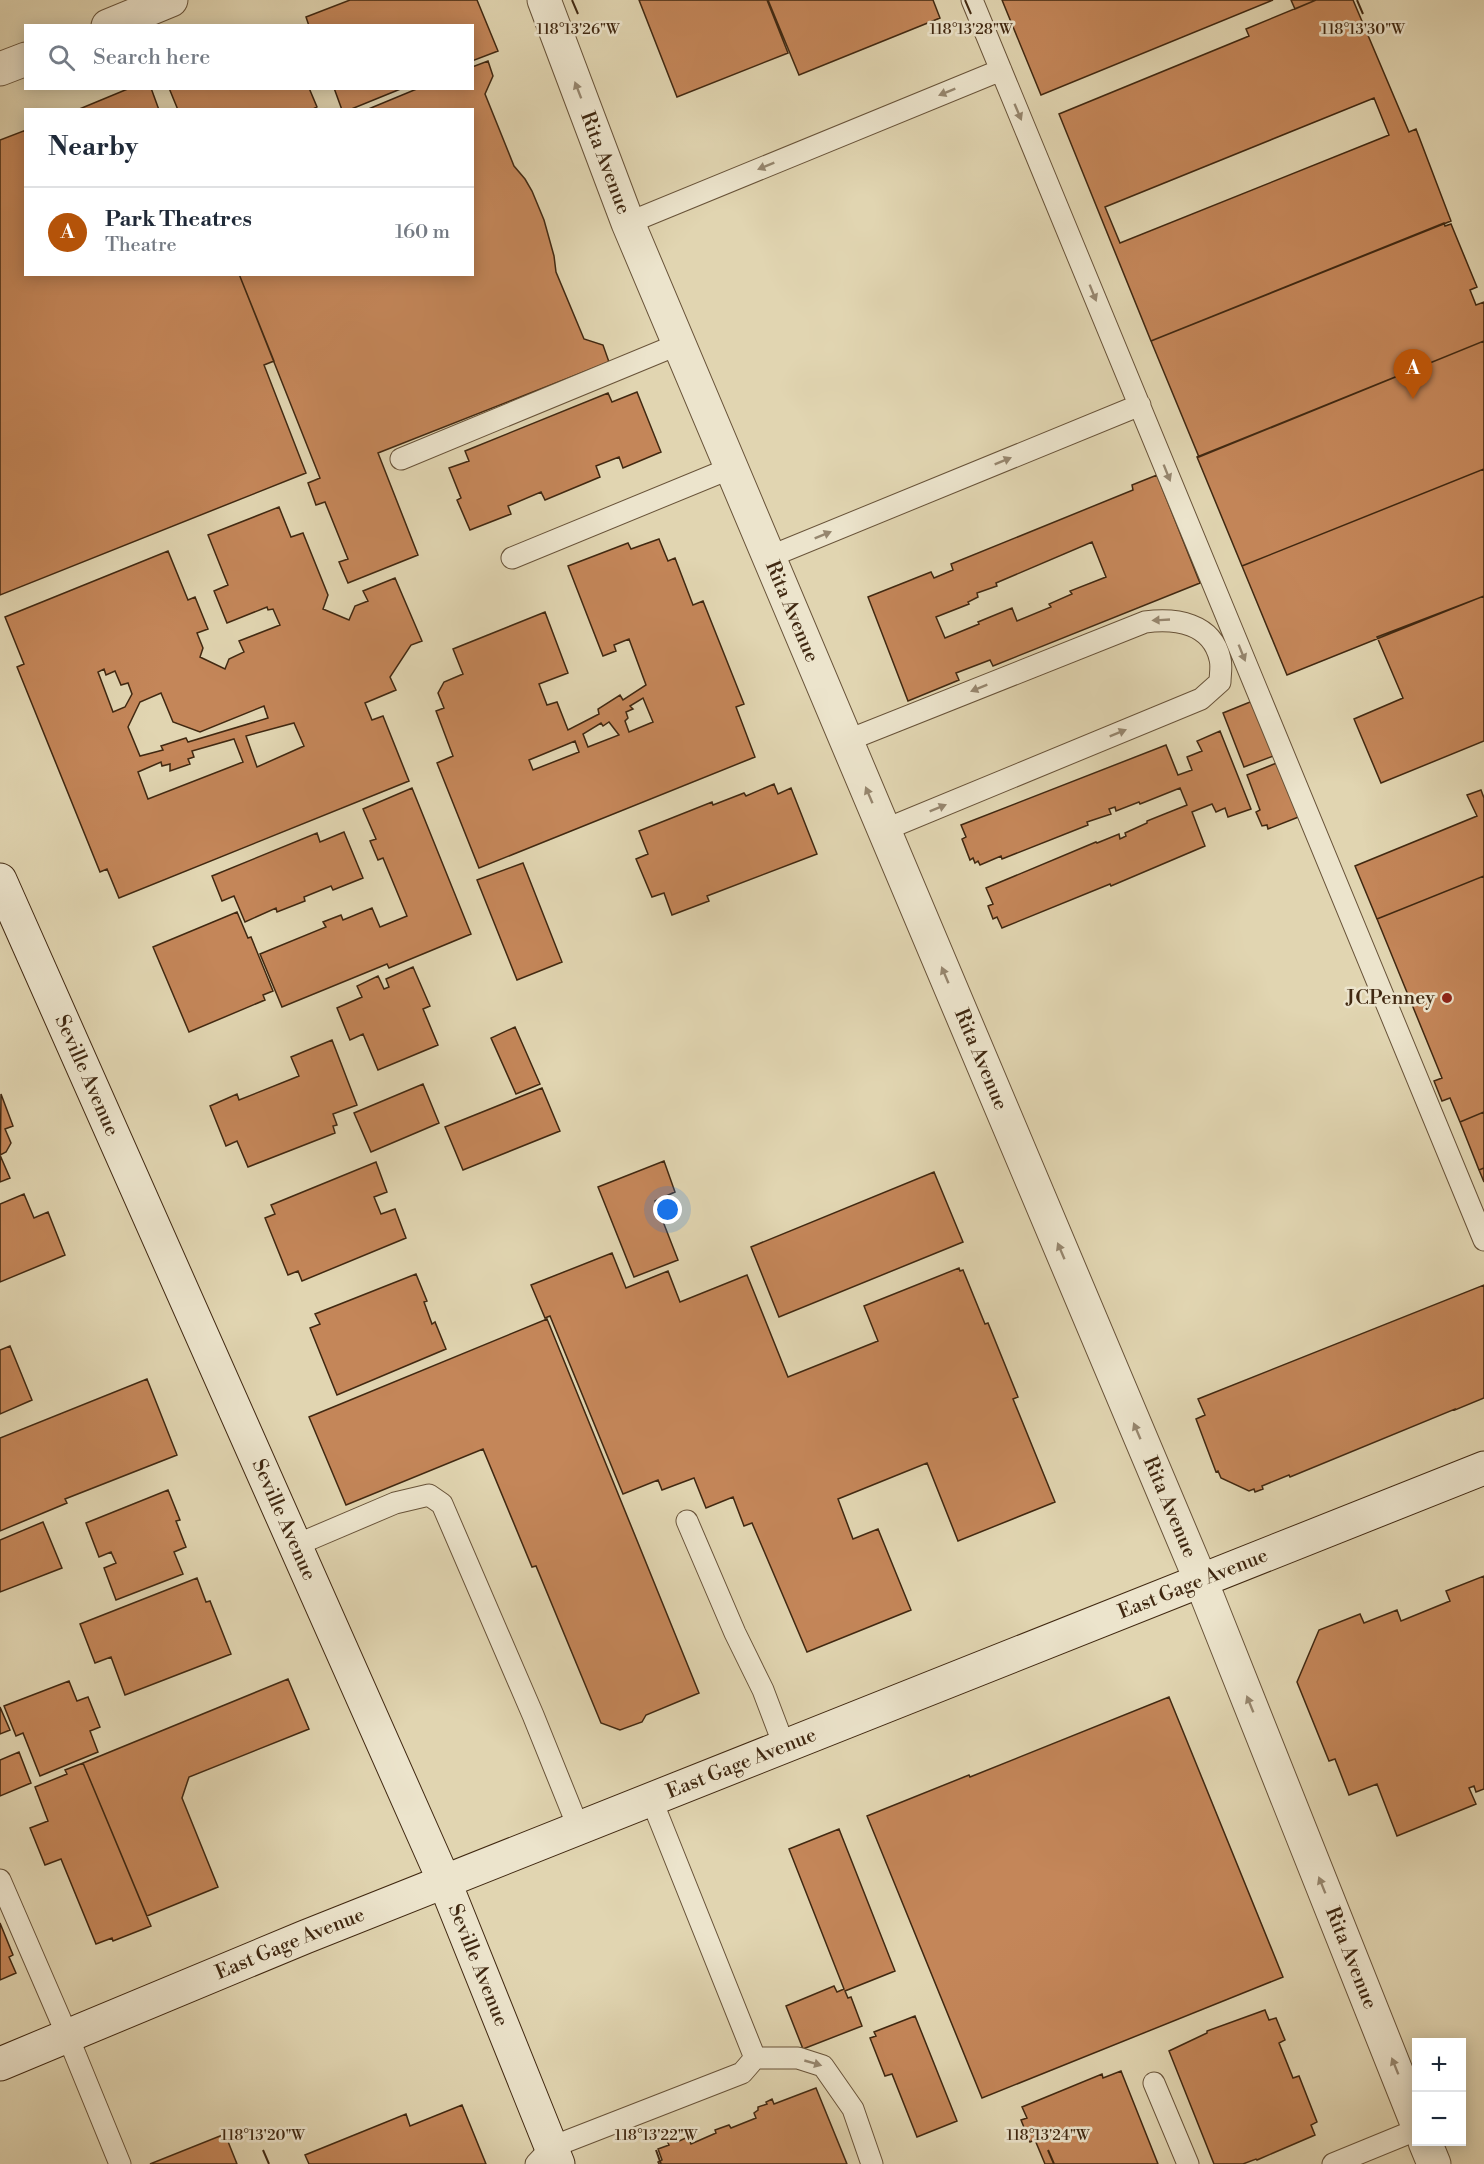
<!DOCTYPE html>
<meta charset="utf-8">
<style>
:root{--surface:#fff;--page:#f2f2f3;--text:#1f2937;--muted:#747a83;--line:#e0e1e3;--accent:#b45309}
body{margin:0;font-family:"Libre Bodoni",serif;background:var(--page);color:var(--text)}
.controls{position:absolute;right:18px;bottom:18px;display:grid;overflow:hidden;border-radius:0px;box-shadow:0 3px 15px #0003}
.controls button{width:54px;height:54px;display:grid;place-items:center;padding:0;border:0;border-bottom:2px solid var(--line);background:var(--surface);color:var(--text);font:30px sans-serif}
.you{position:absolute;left:668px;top:1210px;width:21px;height:21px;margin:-15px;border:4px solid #fff;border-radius:50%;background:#1a73e8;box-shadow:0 0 0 9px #1a73e833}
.badge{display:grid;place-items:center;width:39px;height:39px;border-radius:50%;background:var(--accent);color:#fff;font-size:20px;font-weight:700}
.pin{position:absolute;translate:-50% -50px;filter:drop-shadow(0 2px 3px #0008)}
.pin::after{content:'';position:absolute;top:32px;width:21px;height:18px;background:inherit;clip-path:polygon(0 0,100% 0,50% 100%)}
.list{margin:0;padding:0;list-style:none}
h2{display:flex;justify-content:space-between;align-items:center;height:78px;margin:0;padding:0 24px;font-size:26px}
h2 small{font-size:20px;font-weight:400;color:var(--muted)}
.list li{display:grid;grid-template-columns:39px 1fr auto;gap:18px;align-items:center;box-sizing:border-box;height:90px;padding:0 24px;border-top:2px solid var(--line)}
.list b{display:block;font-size:22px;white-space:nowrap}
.list p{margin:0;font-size:20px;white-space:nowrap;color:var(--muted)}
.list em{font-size:20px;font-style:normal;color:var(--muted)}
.icon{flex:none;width:33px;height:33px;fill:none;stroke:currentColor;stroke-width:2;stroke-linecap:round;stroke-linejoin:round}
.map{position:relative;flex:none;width:1484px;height:2164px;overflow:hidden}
.search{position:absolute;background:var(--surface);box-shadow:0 3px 15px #0003;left:24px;top:24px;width:450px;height:66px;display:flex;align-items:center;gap:15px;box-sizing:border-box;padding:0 21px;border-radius:0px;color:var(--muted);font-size:22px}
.panel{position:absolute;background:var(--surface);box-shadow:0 3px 15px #0003;left:24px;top:108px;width:450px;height:168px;border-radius:0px}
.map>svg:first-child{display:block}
.building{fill:#c48659;stroke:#402811;stroke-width:1.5;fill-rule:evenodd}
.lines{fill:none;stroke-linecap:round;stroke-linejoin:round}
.lane-casing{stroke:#685339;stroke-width:23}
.street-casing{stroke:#685339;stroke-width:35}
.secondary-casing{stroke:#402811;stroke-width:35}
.lane{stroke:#ece4cc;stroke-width:21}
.street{stroke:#ece4cc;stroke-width:33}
.secondary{stroke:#ece4cc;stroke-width:33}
.oneway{fill:#96866e}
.ticks{fill:none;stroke:#402811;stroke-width:2}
.poi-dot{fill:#8f2418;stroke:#ece4cc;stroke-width:2}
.labels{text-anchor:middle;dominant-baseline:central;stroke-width:5;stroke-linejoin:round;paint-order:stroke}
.street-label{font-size:20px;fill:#402811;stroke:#ece4cc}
.poi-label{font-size:20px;fill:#402811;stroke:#ece4cc;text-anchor:end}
.ticks-label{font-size:15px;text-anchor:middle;fill:#402811;stroke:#ece4cc;stroke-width:5;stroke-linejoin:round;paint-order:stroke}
</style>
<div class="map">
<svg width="1484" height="2164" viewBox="0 0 1484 2164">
<rect width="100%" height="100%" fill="#e1d5b1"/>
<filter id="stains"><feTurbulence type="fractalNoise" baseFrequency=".00333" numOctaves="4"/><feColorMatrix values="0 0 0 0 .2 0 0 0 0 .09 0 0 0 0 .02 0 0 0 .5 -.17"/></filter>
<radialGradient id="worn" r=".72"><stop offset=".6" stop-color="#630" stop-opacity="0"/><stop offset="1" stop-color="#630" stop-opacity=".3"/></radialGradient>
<path class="building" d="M 350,0 L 477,0 L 498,51 L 472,61 L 472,26 L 309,26 L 306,17 Z
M 639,0 L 767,0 L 788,53 L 677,97 Z
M 768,0 L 933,0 L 940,18 L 799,75 Z
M 1002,0 L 1273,0 L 1041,95 Z
M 1291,0 L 1316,0 L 1295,9 Z
M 1316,0 L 1353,0 L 1409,132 L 1416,129 L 1451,221 L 1151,341 L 1059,114 L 1249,36 L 1246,29 ZM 1374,98 L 1389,135 L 1120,243 L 1105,207 Z
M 488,61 L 493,76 L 485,94 L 514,166 L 525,179 L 532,191 L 544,220 L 554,256 L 556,272 L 584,339 L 603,345 L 609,362 L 378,453 L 418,555 L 348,583 L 339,562 L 348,559 L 325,502 L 316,505 L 308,483 L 320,478 L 239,274 L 472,274 L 472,110 L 366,110 L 419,88 L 472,88 L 472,67 Z
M 130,88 L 151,88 L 159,110 L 77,110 Z
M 169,88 L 309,88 L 317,107 L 311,110 L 178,110 Z
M 334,88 L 403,88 L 349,110 L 342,110 Z
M 26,130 L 26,274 L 239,274 L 274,361 L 264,365 L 306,473 L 0,595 L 0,140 Z
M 1444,223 L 1445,226 L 1451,224 L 1477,287 L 1470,290 L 1476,305 L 1484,302 L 1484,341 L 1199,457 L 1151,341 Z
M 1484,341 L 1484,469 L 1242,566 L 1197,457 Z
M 637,392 L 661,452 L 623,468 L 619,457 L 596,466 L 600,477 L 545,500 L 541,492 L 508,506 L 511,514 L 470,530 L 457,500 L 461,498 L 449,468 L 469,461 L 465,451 L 608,393 L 612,402 Z
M 1484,469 L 1484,596 L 1287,675 L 1242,566 Z
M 1157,475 L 1200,583 L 993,666 L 990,660 L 956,673 L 959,680 L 908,701 L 868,597 L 931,572 L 934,578 L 953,570 L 951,564 L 1133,490 L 1132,485 ZM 1092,542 L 1106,577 L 1070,591 L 1072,594 L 1049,604 L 1051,607 L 1017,621 L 1012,608 L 978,622 L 979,624 L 945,638 L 936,617 L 969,604 L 968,602 L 978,597 L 977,593 L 997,586 L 996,583 Z
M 279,507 L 291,537 L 303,533 L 328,595 L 323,609 L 349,620 L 355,606 L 368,601 L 363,591 L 395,578 L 422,641 L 411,645 L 390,677 L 396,690 L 365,703 L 372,720 L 383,716 L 409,781 L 119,898 L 107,869 L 100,872 L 17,667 L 24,664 L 5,617 L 168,551 L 188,600 L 195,597 L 208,629 L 197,633 L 203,648 L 200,657 L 225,669 L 229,659 L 244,652 L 239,641 L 280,625 L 273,609 L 268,610 L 267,607 L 227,623 L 214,591 L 228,585 L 208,535 ZM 104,669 L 106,675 L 115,671 L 121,685 L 128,683 L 132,694 L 125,707 L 113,712 L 98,672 ZM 161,693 L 173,722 L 200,732 L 264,706 L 268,718 L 188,742 L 186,738 L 161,746 L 163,750 L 140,756 L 128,727 L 140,702 ZM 294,723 L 304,746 L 257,767 L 246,736 ZM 234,739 L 243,762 L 148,799 L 138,772 L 161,762 L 162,766 L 170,764 L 170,771 L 190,764 L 188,759 L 194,757 L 192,751 Z
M 659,539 L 668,561 L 675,558 L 693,605 L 703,601 L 744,704 L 736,707 L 755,757 L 479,868 L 437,763 L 453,756 L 436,711 L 444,708 L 438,693 L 444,682 L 463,674 L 453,649 L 545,612 L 568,673 L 539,684 L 547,705 L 557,702 L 568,730 L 599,714 L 598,709 L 620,695 L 623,700 L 646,685 L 629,639 L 614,645 L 616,651 L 603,656 L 568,566 L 628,543 L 631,549 ZM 643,698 L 653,722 L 629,732 L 625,721 L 628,718 L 626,712 L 633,709 L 630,706 ZM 609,722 L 619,735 L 588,747 L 583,734 L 601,723 L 603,726 ZM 575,741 L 579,752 L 533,770 L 529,760 Z
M 1484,596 L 1484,741 L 1381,783 L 1354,719 L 1403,698 L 1377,637 Z
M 1255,700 L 1276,755 L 1244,767 L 1223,713 Z
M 1220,731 L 1251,809 L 1228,817 L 1225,808 L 1216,812 L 1212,804 L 1192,812 L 1205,846 L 1111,886 L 1110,884 L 1002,928 L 997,917 L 993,919 L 988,906 L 993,904 L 986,888 L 1096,842 L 1097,843 L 1119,834 L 1120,839 L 1126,836 L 1125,833 L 1147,823 L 1147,821 L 1187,805 L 1180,788 L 1140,804 L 1139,802 L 1116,811 L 1115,807 L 1109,809 L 1111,814 L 1087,822 L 1088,825 L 1002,859 L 1001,856 L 980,865 L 978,861 L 975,863 L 973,858 L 970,860 L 962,839 L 966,837 L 961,825 L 1166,745 L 1178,775 L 1192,770 L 1187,757 L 1202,751 L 1197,741 Z
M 1279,762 L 1301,816 L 1268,829 L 1267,825 L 1262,826 L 1256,812 L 1260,810 L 1247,775 Z
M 774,784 L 778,794 L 791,788 L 817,854 L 707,896 L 709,901 L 672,915 L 664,893 L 652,897 L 636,859 L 648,854 L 639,831 L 712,802 L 713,805 L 744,793 L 746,796 Z
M 412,788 L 471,934 L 389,968 L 387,964 L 282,1007 L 260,954 L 326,927 L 323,922 L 341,915 L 343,920 L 372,908 L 380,927 L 407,916 L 383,858 L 378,860 L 370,841 L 376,839 L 363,809 Z
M 1481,790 L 1484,798 L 1484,876 L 1377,919 L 1355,866 L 1477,816 L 1467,795 Z
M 344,832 L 363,878 L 333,890 L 331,886 L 304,897 L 305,901 L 277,912 L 276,908 L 245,922 L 234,896 L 222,901 L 212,876 L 317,833 L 320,842 Z
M 523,863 L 562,962 L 517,980 L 477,880 Z
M 1484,876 L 1484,1112 L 1460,1122 L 1450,1098 L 1442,1101 L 1434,1081 L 1442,1078 L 1377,919 Z
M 237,912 L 248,938 L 251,937 L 273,991 L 263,995 L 265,1000 L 189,1032 L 153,947 Z
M 413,967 L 430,1006 L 423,1009 L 438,1045 L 378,1070 L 363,1034 L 350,1040 L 337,1008 L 362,997 L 357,986 L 378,976 L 384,989 L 389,987 L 386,979 Z
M 515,1027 L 540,1084 L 516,1094 L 491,1038 Z
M 332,1040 L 357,1105 L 333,1114 L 337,1125 L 333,1126 L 335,1133 L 248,1167 L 237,1141 L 226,1146 L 210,1106 L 237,1094 L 239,1100 L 299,1076 L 291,1057 Z
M 423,1084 L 439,1123 L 371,1152 L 354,1113 Z
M 542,1088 L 560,1131 L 463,1170 L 445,1127 Z
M 1,1094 L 13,1126 L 5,1129 L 11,1143 L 6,1152 L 0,1155 L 10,1178 L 0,1182 Z
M 1484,1112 L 1484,1168 L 1479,1170 L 1460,1122 Z
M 664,1161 L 675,1192 L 655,1201 L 678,1260 L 634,1277 L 598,1187 Z
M 376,1162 L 387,1192 L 374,1197 L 381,1214 L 395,1209 L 406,1238 L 302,1281 L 298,1271 L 288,1275 L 265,1218 L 275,1214 L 271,1205 Z
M 1484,1168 L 1484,1182 L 1479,1170 Z
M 934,1172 L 963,1242 L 779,1317 L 751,1247 Z
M 24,1194 L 34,1218 L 48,1212 L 65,1255 L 0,1282 L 0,1204 Z
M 612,1253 L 626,1288 L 668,1271 L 680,1302 L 747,1275 L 788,1377 L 878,1341 L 864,1306 L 959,1268 L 960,1271 L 963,1270 L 985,1324 L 988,1323 L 1018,1397 L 1013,1399 L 1055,1502 L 958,1541 L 927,1463 L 838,1499 L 853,1539 L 878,1529 L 911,1610 L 807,1652 L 752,1523 L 744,1526 L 733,1497 L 706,1508 L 694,1478 L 662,1490 L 658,1480 L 623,1494 L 550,1316 L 545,1318 L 531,1285 Z
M 416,1274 L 427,1301 L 424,1302 L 432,1324 L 435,1322 L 446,1349 L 337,1395 L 310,1328 L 320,1324 L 315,1314 Z
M 1484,1285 L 1484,1398 L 1455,1410 L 1455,1409 L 1290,1477 L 1289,1475 L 1262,1486 L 1263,1489 L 1255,1492 L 1254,1489 L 1249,1491 L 1221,1478 L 1218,1471 L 1216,1472 L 1196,1419 L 1205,1415 L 1198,1399 Z
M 547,1319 L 699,1693 L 646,1715 L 642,1722 L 620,1730 L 601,1723 L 536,1566 L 532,1567 L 483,1449 L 346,1505 L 309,1417 Z
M 10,1346 L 32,1400 L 0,1414 L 0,1350 Z
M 147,1379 L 177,1455 L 65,1499 L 67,1503 L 0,1531 L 0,1438 Z
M 168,1490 L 180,1520 L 176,1521 L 186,1547 L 174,1552 L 183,1574 L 116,1600 L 104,1568 L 116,1563 L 111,1552 L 99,1557 L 86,1523 Z
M 43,1522 L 62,1568 L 0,1592 L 0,1540 Z
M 1484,1576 L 1484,1789 L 1476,1792 L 1474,1786 L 1469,1788 L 1476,1804 L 1397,1836 L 1377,1784 L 1349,1795 L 1335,1759 L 1329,1761 L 1297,1682 L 1319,1630 L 1360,1614 L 1364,1623 L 1397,1610 L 1401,1621 L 1450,1601 L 1446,1591 Z
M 197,1578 L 206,1602 L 210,1601 L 231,1654 L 125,1695 L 111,1657 L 95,1663 L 80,1624 Z
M 288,1679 L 309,1729 L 189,1777 L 182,1798 L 218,1887 L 147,1916 L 83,1763 Z
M 69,1681 L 77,1701 L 88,1697 L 100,1727 L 90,1731 L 98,1752 L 40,1776 L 23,1733 L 16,1736 L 4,1706 Z
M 1169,1697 L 1283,1977 L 982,2098 L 867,1816 L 969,1775 L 970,1777 Z
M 0,1707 L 10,1730 L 0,1734 Z
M 19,1752 L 31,1783 L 0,1796 L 0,1760 Z
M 83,1763 L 151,1926 L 113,1941 L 112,1938 L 96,1944 L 61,1859 L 45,1865 L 30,1828 L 48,1821 L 35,1787 L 67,1774 L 65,1770 Z
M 839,1829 L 895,1971 L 845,1991 L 848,1998 L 851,1997 L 862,2026 L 803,2049 L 786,2006 L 834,1986 L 837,1992 L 844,1989 L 789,1849 Z
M 0,1923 L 13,1955 L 9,1957 L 16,1973 L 0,1980 Z
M 1265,2010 L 1269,2020 L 1276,2018 L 1285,2040 L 1279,2043 L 1293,2078 L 1299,2076 L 1317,2122 L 1311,2125 L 1315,2135 L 1257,2160 L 1256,2159 L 1243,2164 L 1214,2164 L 1169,2051 L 1207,2033 L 1207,2031 Z
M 915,2016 L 957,2121 L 917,2137 L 892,2074 L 885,2076 L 870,2038 L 876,2036 L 874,2032 Z
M 1121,2071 L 1158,2164 L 1045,2164 L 1035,2140 L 1030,2142 L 1021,2120 L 1027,2118 L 1022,2107 L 1102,2074 L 1103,2078 Z
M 816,2088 L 847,2164 L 659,2164 L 658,2162 L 662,2160 L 658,2149 L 669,2145 L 667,2141 L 676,2137 L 677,2142 L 688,2137 L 691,2144 L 716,2133 L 715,2130 L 729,2125 L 731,2128 L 756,2118 L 754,2113 L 758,2110 L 758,2107 L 767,2104 L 766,2102 L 772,2099 L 774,2104 Z
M 462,2105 L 486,2164 L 309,2164 L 305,2155 L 406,2114 L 410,2126 Z
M 225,2134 L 237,2164 L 150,2164 Z"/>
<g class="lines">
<g class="lane-casing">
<path id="lane" d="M 972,0 L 1484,1240
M 628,223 L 1001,70
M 401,459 L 679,344
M 769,557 L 1140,405
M 512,558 L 731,468
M 846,741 L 1145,622 C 1176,618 1212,623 1220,659 C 1222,666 1220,675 1220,682 L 1201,699 L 884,830
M 687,1521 L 735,1633 L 763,1690 L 785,1748
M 294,1546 L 395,1503 L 429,1495 L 442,1504 L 533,1715 L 579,1829
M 0,1880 L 68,2037 L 120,2164
M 755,2058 L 798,2058 L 823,2066 L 853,2109 L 872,2164
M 1154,2083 L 1188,2164
M 536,2164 L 552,2147 L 742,2073 L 755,2058 L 652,1801
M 1333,2164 L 1416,2130"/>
</g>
<g class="street-casing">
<g id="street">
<path id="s1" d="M 544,0 L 628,223 L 1201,1581 L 1416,2121"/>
<path d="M 108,26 L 171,0"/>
<path d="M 0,69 L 26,59"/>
<path d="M 1425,2142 L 1434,2164"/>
</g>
</g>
<g class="secondary-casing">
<g id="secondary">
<path id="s2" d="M 0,880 L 445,1883 L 558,2164"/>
<path id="s3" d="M 0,2064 L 305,1937 L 1484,1468"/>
</g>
</g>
<use href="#lane" class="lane"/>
<use href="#street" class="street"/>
<use href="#secondary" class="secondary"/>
</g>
<defs><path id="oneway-solid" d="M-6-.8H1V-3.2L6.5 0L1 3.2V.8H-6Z" transform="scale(1.5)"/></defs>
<g class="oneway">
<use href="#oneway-solid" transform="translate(578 90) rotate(-111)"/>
<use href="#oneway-solid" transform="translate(947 92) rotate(158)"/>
<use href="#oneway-solid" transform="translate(1018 112) rotate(67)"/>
<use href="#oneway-solid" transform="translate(766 166) rotate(158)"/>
<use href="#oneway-solid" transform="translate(1093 293) rotate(68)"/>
<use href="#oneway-solid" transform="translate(1003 461) rotate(-22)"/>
<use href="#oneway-solid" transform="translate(1167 473) rotate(68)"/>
<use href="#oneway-solid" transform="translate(823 535) rotate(-22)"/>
<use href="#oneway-solid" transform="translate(1161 620) rotate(177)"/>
<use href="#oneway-solid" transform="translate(1242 653) rotate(68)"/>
<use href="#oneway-solid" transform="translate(979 688) rotate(158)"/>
<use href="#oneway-solid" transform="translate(1118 733) rotate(-22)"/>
<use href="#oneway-solid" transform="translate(869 795) rotate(-113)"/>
<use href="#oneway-solid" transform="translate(938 808) rotate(-22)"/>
<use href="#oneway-solid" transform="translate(945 975) rotate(-113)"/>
<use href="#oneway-solid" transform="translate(1061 1251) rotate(-113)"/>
<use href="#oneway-solid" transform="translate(1137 1431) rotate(-113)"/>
<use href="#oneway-solid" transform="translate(1250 1704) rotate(-112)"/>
<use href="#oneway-solid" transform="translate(1322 1885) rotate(-112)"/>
<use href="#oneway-solid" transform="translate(813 2063) rotate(16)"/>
<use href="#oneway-solid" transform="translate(1395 2066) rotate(-112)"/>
</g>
<path class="ticks" d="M 572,0 L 578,14M 965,0 L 971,14M 1357,0 L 1363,14M 263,2150 L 269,2164M 656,2150 L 661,2164M 1048,2150 L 1054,2164"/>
<circle class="poi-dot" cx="1447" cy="998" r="6"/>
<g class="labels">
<g class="street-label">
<text stroke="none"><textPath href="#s1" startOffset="174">Rita Avenue</textPath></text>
<text stroke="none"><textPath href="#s1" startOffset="660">Rita Avenue</textPath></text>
<text stroke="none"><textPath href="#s1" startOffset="1146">Rita Avenue</textPath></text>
<text stroke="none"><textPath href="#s2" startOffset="214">Seville Avenue</textPath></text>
<text stroke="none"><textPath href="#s1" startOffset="1632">Rita Avenue</textPath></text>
<text stroke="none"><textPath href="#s2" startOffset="700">Seville Avenue</textPath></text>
<text stroke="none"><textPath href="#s3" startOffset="1286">East Gage Avenue</textPath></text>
<text stroke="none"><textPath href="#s3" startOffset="800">East Gage Avenue</textPath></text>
<text stroke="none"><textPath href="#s3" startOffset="314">East Gage Avenue</textPath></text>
<text stroke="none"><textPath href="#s1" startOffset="2118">Rita Avenue</textPath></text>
<text stroke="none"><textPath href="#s2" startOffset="1186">Seville Avenue</textPath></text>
</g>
<g class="poi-label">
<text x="1435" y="998">JCPenney</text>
</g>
</g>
<g class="ticks-label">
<text x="971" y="34">118°13'28"W</text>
<text x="1363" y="34">118°13'30"W</text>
<text x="578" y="34">118°13'26"W</text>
<text x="263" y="2140">118°13'20"W</text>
<text x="656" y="2140">118°13'22"W</text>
<text x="1048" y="2140">118°13'24"W</text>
</g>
<rect width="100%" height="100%" filter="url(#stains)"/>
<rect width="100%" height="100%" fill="url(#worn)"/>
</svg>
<div class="controls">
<button>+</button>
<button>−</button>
</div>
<div class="you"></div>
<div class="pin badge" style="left:1413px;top:399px">A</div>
<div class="search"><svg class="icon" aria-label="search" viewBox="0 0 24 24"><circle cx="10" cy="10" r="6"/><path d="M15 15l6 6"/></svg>Search here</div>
<section class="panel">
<h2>Nearby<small></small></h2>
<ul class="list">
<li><span class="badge">A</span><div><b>Park Theatres</b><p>Theatre</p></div><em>160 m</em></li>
</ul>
</section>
</div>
